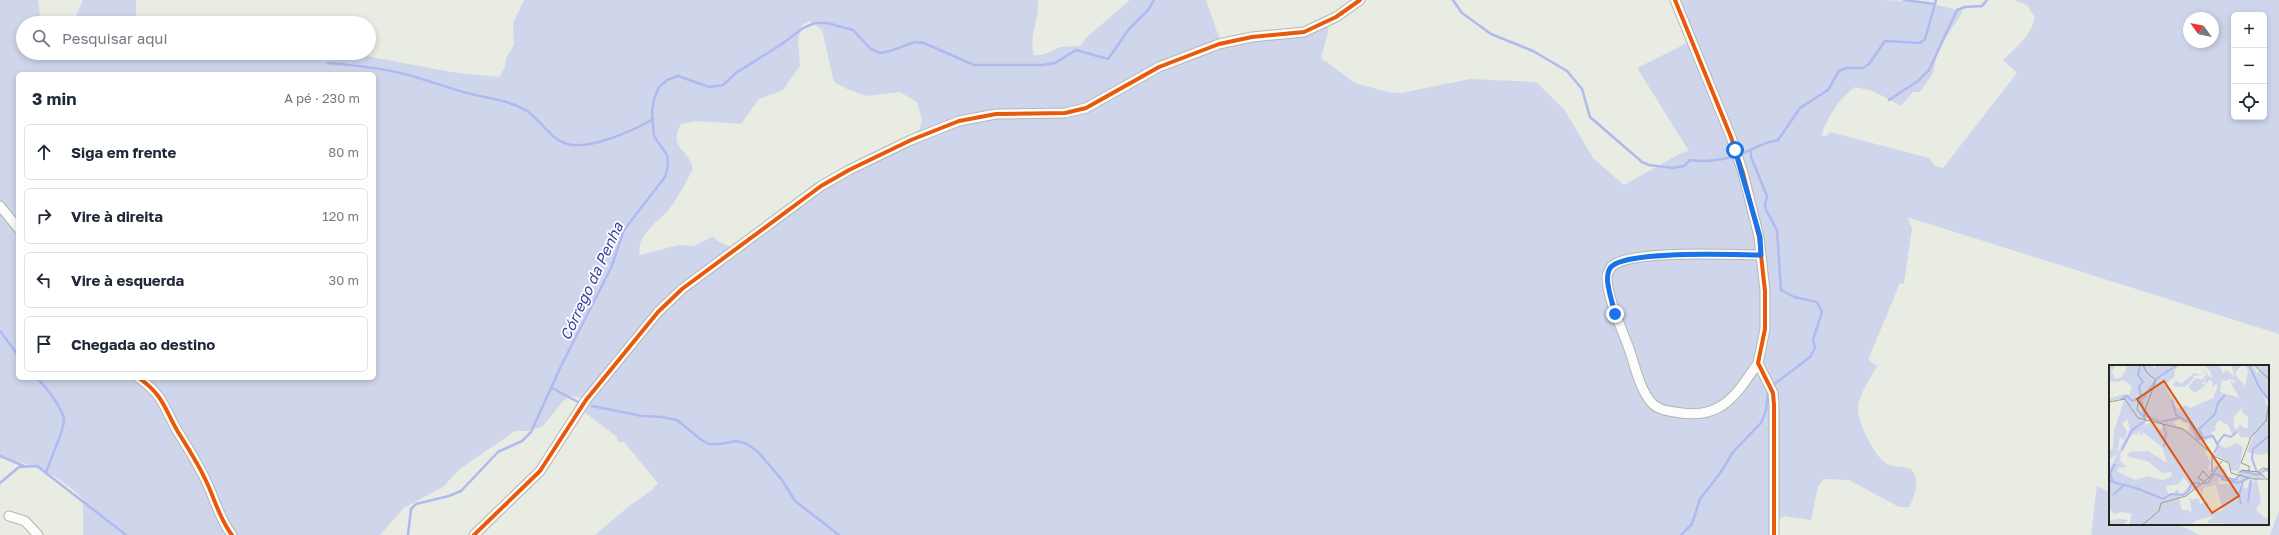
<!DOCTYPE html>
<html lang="pt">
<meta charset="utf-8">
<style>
:root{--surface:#fff;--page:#f2f2f3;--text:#1f2937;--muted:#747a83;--line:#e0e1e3}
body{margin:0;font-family:"Golos Text",sans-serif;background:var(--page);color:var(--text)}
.controls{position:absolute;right:12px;top:12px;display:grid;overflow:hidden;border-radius:6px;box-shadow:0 2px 6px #0003}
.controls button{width:36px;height:36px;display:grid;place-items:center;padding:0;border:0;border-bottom:1px solid var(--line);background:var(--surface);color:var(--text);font:20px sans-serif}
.compass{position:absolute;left:2183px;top:12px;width:36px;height:36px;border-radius:50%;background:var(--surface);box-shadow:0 2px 6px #0003;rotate:303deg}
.stop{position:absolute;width:12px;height:12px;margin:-9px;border:3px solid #1a73e8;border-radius:50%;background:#fff}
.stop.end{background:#1a73e8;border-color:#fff;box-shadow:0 1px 4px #0008}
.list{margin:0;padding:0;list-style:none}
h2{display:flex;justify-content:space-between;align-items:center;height:52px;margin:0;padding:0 16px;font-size:17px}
h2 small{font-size:13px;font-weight:400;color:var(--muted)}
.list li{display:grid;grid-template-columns:26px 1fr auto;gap:12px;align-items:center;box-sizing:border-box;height:56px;margin:0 8px 8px;padding:0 8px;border:1px solid var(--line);border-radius:6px}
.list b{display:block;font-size:15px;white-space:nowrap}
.list em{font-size:13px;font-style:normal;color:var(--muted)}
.icon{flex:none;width:22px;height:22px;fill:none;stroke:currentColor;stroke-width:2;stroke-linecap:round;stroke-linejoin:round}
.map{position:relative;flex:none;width:2279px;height:535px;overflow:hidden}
.search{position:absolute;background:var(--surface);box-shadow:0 2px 6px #0003;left:16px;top:16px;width:360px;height:44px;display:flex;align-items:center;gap:10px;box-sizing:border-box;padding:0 14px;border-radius:22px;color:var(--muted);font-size:15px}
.panel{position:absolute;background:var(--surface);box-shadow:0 2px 6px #0003;left:16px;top:72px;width:360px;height:308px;border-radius:6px}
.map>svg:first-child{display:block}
.green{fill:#cfd6ec;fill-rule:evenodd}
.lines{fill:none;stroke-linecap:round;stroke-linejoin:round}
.stream{stroke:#afbaf0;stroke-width:2.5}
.minor-casing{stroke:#b4b7af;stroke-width:11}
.minor{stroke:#fcfcfb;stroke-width:9}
.cycleway-casing{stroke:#fff;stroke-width:6}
.cycleway{stroke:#e8590c;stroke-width:4}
.route{stroke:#1a73e8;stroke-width:5}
.labels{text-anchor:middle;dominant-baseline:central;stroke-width:3.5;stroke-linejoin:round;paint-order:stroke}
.water-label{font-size:15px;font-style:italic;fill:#3c429f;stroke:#fff}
.inset-river{fill:none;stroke:#afbaf0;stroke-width:2}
.inset-road{fill:none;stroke:#9a9d94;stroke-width:1}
.view{fill:#de560d;fill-opacity:0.15;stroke:#de560d;stroke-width:2}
.inset-edge{fill:none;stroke:#242620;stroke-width:2}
</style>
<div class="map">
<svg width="2279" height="535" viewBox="0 0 2279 535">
<rect width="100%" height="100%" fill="#e8ece2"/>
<path class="green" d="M 0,0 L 38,0 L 41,23 L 23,23 L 23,53 L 56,53 L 59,56 L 60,53 L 350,53 L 451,72 L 499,77 L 505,67 L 506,58 L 514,45 L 513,23 L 524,0 L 1038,0 C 1040,20 1028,34 1034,55 L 1042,55 L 1061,47 L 1080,46 L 1087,37 L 1130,0 L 1206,0 L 1222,46 L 1264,40 L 1328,21 L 1328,32 L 1321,58 L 1355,83 L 1388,92 L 1401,93 L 1470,79 L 1536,82 L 1564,109 L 1593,158 L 1624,185 L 1681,153 L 1689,151 L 1637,68 L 1695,39 L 1681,0 L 1886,0 L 1923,2 L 1963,11 L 1938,50 L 1933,73 L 1920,92 L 1913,92 L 1901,106 L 1873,91 L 1855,87 C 1839,98 1827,118 1821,136 L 1827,136 L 1830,132 L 1929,158 L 1935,166 L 1943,168 L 2017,73 L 2003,60 C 2017,47 2030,36 2035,18 L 2027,5 L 2014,0 L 2279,0 L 2279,334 L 1907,217 L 1912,228 L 1904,284 L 1900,283 L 1868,360 L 1877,366 C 1871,378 1859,393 1858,408 C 1857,421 1875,458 1887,464 C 1893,467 1902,466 1908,468 C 1922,474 1915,498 1909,507 L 1899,507 L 1849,480 L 1824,479 L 1818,486 L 1811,520 L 1784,516 L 1778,520 L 1778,535 L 595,535 L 629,506 L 652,490 L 658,483 L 623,441 L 619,443 L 617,437 L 583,411 L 583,398 L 571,396 L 563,401 L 542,427 L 527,431 L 515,431 L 460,469 L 444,486 L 404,508 L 380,535 L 83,535 L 83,499 C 57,474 36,464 0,458 ZM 2234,15 L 2264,15 L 2264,117 L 2234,117 ZM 2189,18 L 2213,18 L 2213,42 L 2189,42 ZM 810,21 L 822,30 L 834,82 L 847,89 L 867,96 L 900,92 L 917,102 L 922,119 L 920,129 L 880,151 L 731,247 L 717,241 L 714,236 L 693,246 L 679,245 L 640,255 C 635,235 660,221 671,207 C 679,195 687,182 693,168 C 687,147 668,148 681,124 L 696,121 L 741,124 L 759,99 L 783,90 L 800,66 L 798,39 L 802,25 ZM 18,74 L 374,74 L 374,378 L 18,378 Z
M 83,0 L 136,0 L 136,14 L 133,23 L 73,23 Z
M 2097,486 L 2110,493 L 2110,524 L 2177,524 L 2200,535 L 2091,535 Z
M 2279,510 L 2279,535 L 2270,535 Z"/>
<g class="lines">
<path class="stream" d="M 1453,0 L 1462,13 L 1491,34 L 1533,51 L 1567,71 L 1582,89 L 1590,117 L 1642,162 L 1649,165 L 1673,168 L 1684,166 L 1690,160 C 1706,162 1725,160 1740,154 C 1755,149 1761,143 1778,140 L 1800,108 L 1828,90 L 1839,71 L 1846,68 L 1863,68 L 1869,64 L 1885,41 L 1920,43 L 1925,39 L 1936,0
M 1904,0 L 1935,4
M 328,63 C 352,65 376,67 400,73 C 423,78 444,87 467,93 C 487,98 509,100 527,111 C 541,120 550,139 567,144 C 590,150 633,131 653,119
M 1889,100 L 1918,81 L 1929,70 L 1957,10 L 1965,7 L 1982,6 L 1987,0
M 1751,149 L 1751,157 L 1767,196 L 1765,205 L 1766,210 L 1777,230 L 1781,290 L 1794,297 L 1817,302 L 1822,312 L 1813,340 L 1815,348 L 1810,357 L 1773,385
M 0,331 L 18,355
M 37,378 C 46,387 62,407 64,420 C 65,428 49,462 46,473
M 552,388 L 578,402
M 592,406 L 642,416 L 661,417 L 677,420 L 700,439 L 709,444 L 720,444 L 736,441 L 747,444 L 758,452 L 782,480 L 795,501 L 839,535
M 0,456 L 24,466
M 0,483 L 19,467 L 37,466 L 126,535
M 408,535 L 411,509 L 416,504 L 449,496 L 461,491 L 498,452 L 522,441 L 531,432 L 562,364 L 611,268 L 624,230 L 665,177 L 668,166 L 667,155 L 654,136 L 652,113 L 654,99 L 659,87 L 667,80 L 678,76 L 709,87 L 723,85 L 736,73 L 782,44 L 803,28 L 815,23 L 827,23 L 853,30 L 871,49 L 880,53 L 890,51 L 915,42 L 924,43 L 974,65 L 1042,65 L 1055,63 L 1076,50 L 1108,59 L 1129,29 L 1148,10 L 1154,0
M 1681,535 L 1692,524 L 1700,499 L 1721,472 L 1733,452 L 1761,423 L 1766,411 L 1768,393"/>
<g class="minor-casing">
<path id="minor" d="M 1675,0 L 1731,137 L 1743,173 L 1759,237 L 1765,291 L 1765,329 L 1758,363 L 1773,393 L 1774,405 L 1774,535
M 0,206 L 18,228
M 1758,363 C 1735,397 1720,421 1675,412 C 1666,411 1656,409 1651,402 C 1638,386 1635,364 1628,346 C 1621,327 1607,297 1607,277 C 1607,274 1610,268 1612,266 C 1632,249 1731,255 1761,255
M 139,378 C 164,396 164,408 178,432 C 188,448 199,465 207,483 C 215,500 220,520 232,535
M 9,516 L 25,521 L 38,535
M 474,535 L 540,471 L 586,400 L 658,312 L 682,289 L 821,186 L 849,170 L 911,140 L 959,121 L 996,114 L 1065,113 L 1086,108 L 1159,67 L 1219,44 L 1252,37 L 1304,32 L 1336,17 L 1360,0"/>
</g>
<use href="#minor" class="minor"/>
<g class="cycleway-casing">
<path id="cycleway" d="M 1675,0 L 1731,137 L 1743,173 L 1759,237 L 1765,291 L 1765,329 L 1758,363 L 1773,393 L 1774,405 L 1774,535
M 139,378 C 164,396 164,408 178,432 C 188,448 199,465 207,483 C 215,500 220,520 232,535
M 474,535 L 540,471 L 586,400 L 658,312 L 682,289 L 821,186 L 849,170 L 911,140 L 959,121 L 996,114 L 1065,113 L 1086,108 L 1159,67 L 1219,44 L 1252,37 L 1304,32 L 1336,17 L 1360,0"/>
</g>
<use href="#cycleway" class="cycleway"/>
</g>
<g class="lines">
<path class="route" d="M 1615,314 C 1613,302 1602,277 1611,267 C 1626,250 1735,255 1761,255 L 1760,237 L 1735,150"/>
</g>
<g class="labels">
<g class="water-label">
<text transform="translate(591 281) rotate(-65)">Córrego da Penha</text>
</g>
</g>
<g transform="translate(2109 365)">
<rect width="160" height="160" fill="#e8ece2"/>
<path d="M 0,0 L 7,0 L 1,10 L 4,8 L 4,12 L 8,14 L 13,12 L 19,0 L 43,0 L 46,4 L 47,0 L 70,0 L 66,5 L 65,12 L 55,20 L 60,21 L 58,24 L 68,44 L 77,40 L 81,43 L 104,33 L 109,21 L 107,19 L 103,23 L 104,17 L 100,15 L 98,19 L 96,17 L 92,18 L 97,20 L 86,28 L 79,22 L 87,13 L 93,15 L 93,12 L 97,17 L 95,11 L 98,11 L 91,2 L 103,14 L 101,6 L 95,0 L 110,0 L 114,9 L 117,5 L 126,12 L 122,0 L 132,0 L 126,9 L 136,21 L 139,7 L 137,0 L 144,0 L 148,9 L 151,4 L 146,0 L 160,0 L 160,34 L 156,32 L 157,40 L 160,40 L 159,88 L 153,90 L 140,88 L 138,86 L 145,70 L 140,74 L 137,71 L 132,73 L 129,67 L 121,73 L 123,69 L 119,60 L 110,55 L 106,61 L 107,65 L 102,68 L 111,80 L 117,83 L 127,78 L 134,82 L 130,106 L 121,105 L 121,98 L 106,90 L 110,82 L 102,72 L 93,79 L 98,84 L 96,88 L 101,96 L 99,104 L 103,106 L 105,101 L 110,101 L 116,105 L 119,115 L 113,116 L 109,112 L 110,119 L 121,119 L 120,113 L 131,114 L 133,107 L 151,108 L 157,112 L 148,114 L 152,137 L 147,145 L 157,154 L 160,150 L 160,160 L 97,158 L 106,151 L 88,155 L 82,160 L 20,160 L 23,149 L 13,147 L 5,149 L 0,143 L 0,105 L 8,89 L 0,95 L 0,87 L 4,83 L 5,66 L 15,36 L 15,33 L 0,36 L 0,34 L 15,29 L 20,30 L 23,21 L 14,15 L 10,17 L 0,16 ZM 120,14 L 125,15 L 126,19 L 122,16 L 122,19 L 131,33 L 111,27 L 113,15 L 118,16 ZM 135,41 L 133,47 L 139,52 L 139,63 L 134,63 L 131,59 L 129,64 L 125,63 L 125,51 ZM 38,53 L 54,58 L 53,65 L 46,63 L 42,57 L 36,61 ZM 18,54 L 21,65 L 8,89 L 11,72 L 15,75 L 18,66 L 13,59 ZM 71,54 L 73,57 L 81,58 L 79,66 L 67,61 L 64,57 ZM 30,65 L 31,71 L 35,68 L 53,82 L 58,98 L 39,86 L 21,87 L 18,91 L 40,97 L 53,108 L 62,107 L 64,109 L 60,113 L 54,115 L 38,111 L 27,115 L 9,107 L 9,103 L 17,102 L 11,95 L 12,88 L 22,71 L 26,68 L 27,71 ZM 74,112 L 81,120 L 72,130 L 68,124 L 64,129 L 59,129 L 57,121 L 70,119 ZM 139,112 L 147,114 L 143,119 L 140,116 L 138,124 L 130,120 ZM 107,120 L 114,145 L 101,148 L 99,137 L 91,139 L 90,133 L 83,135 L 80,130 L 83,148 L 79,145 L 73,145 L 70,132 L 88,123 L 93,129 L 95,123 ZM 85,8 L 93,10 L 84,11 L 85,13 L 76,22 L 64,21 L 67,15 L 72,19 ZM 5,155 L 9,154 L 19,155 L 15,159 L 0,160 L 0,156 Z" fill="#cfd6ec" fill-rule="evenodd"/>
<path class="inset-river" d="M 31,0 L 29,10 L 34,17 L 30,21 L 35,51M 140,0 L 150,22 L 160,35M 47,14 L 68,0M 12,34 L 18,31 L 23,36 L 32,32M 34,34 L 46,16M 63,35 L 67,50 L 81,58 L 89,74 L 104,71 L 109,81 L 105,88M 37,51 L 51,57 L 70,53M 54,59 L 57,68 L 55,82M 95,74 L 90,64 L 106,49 L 109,38 L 116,30M 108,79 L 115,70 L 122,72 L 128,67M 13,85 L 23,65 L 35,57M 103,90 L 103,107M 148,107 L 143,94 L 144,84 L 160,71M 132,108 L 133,106 L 149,110 L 156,105 L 160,106M 105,109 L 126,115 L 132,109M 112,114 L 129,118 L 140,113M 0,116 L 27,123 L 54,134 L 62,129 L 74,130 L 78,128 L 83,118 L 91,118M 4,117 L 1,108 L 6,99M 94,118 L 99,118 L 105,109M 4,130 L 14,121M 139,137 L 142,115M 132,139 L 130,131 L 134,116"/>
<path class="inset-road" d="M 34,0 L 38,8 L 47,15 L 36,45 L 36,56M 145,0 L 160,14M 30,33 L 28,44 L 35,53M 0,37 L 16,34 L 29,53 L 74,64 L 107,92 L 120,98 L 122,108 L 144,114 L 160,114M 140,107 L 140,101 L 132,98 L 142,72 L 157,56 L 160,37M 149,107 L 154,103 L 160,104M 129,108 L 133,105 L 149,107 L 156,112M 94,116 L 89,113 L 94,106 L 100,113M 33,160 L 50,146 L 52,138 L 77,131 L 101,112 L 113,96"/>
<path class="view" d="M 55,16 L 130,131 L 103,148 L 28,34 Z"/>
<rect width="160" height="160" class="inset-edge"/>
</g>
</svg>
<div class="controls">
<button>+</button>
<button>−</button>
<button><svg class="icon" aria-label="locate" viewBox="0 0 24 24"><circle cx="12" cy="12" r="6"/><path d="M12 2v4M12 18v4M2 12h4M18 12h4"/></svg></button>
</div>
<svg class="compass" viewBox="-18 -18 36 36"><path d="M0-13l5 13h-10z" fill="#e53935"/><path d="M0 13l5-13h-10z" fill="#747a83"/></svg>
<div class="stop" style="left:1735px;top:150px"></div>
<div class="stop end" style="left:1615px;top:314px"></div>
<div class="search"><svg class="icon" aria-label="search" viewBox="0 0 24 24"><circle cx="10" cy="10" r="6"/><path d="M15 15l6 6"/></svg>Pesquisar aqui</div>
<section class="panel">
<h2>3 min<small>A pé · 230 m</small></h2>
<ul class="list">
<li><svg class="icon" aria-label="ahead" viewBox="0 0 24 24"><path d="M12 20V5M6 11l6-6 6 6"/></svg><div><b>Siga em frente</b></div><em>80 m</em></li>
<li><svg class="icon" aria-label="right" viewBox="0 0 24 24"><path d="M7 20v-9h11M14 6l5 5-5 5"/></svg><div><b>Vire à direita</b></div><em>120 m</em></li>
<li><svg class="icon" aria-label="left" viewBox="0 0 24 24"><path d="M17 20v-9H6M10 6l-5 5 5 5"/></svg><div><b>Vire à esquerda</b></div><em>30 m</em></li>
<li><svg class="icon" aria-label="arrive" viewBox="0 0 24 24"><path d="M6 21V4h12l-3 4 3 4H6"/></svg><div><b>Chegada ao destino</b></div></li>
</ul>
</section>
</div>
